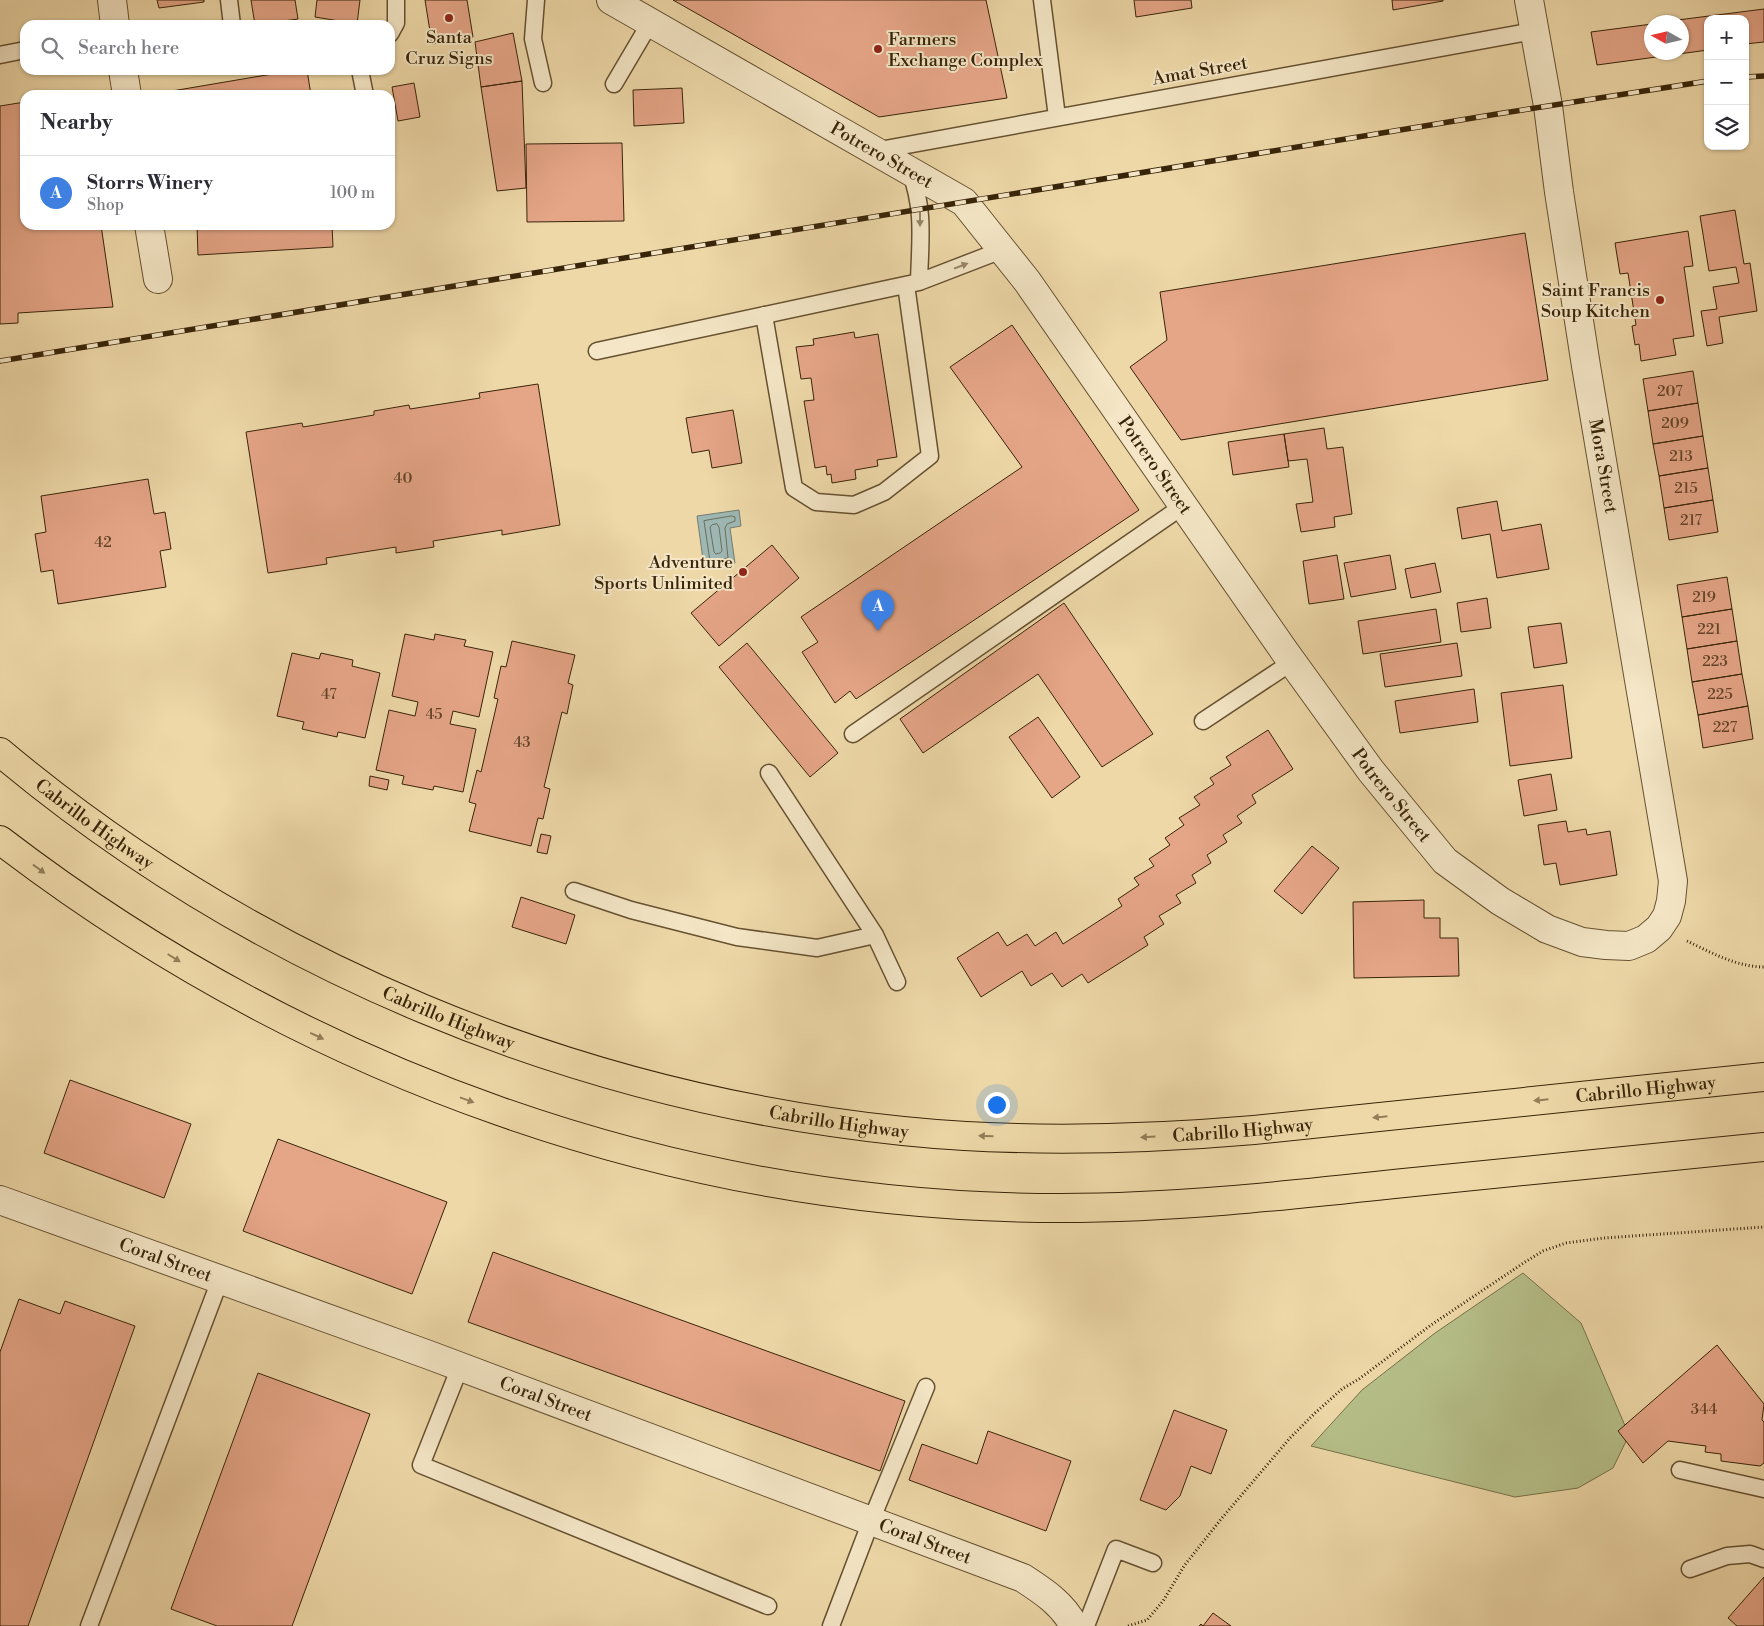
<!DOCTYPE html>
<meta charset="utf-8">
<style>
:root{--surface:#fff;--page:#f2f2f3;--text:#2b2b33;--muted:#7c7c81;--line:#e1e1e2;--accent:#7c3aed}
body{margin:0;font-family:"Libre Bodoni",serif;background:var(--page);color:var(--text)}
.controls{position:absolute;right:15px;top:15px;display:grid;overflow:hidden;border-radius:10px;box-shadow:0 1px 4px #0004}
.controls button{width:45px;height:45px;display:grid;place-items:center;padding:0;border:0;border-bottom:1px solid var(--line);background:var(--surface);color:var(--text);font:25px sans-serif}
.compass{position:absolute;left:1644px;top:15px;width:45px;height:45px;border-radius:50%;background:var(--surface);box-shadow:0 1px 4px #0004;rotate:278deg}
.you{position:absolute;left:996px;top:1104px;width:18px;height:18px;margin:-12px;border:4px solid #fff;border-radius:50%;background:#1a73e8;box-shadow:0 0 0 8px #1a73e833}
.badge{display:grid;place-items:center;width:32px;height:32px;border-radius:50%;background:var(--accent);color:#fff;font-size:16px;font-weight:700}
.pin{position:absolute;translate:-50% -41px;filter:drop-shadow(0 1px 2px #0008)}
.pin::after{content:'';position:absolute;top:26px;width:18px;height:15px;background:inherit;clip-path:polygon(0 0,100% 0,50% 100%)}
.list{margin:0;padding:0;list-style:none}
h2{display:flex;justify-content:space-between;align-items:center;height:65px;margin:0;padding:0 20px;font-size:21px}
h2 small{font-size:16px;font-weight:400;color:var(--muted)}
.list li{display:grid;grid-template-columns:32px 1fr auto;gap:15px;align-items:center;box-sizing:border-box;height:75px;padding:0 20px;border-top:1px solid var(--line)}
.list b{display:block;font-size:19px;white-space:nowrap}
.list p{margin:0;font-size:16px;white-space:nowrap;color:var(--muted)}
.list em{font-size:16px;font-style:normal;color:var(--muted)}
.icon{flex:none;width:28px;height:28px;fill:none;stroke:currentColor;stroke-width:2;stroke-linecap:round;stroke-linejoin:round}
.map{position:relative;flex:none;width:1764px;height:1626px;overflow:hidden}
.search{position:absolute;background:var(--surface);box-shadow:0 1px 4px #0004;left:20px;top:20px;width:375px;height:55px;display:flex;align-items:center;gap:12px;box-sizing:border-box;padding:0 18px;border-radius:15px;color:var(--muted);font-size:19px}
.panel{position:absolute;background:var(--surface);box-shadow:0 1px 4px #0004;left:20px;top:90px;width:375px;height:140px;border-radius:15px}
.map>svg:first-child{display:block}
.green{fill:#b6bf89;stroke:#777249}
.water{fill:#9eb7b3;stroke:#757c6f}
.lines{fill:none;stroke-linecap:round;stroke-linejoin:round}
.shore{stroke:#6b6e5e;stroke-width:1}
.building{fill:#e5a587;stroke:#382409}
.lane-casing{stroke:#665131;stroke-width:19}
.street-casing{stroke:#665131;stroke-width:30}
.highway-casing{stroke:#382409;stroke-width:30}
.path{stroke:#382409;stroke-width:3;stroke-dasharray:1 2.5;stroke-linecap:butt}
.lane{stroke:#f4e6c6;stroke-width:16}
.street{stroke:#f4e6c6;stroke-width:28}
.highway{stroke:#eed8a8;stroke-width:28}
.rail-casing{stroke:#382409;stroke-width:5.5}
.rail{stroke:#f4e6c6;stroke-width:4;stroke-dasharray:11;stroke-linecap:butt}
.oneway{fill:#968568}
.oneway2{fill:#937e58}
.poi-dot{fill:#8f2418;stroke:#f4e6c6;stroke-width:2}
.labels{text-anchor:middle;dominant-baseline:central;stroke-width:4;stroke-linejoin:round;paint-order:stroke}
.number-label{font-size:15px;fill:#634428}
.poi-label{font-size:18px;fill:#382409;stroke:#f4e6c6;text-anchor:end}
.street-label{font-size:18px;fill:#382409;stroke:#f4e6c6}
</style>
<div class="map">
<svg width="1764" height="1626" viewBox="0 0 1764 1626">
<rect width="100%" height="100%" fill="#eed8a8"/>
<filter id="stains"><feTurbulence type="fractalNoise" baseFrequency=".004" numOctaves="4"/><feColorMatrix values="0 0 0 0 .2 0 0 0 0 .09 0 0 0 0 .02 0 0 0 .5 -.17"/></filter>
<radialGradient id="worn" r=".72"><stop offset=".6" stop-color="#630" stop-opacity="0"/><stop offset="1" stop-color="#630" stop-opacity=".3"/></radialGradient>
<path class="green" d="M 1523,1273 L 1581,1323 L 1629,1435 L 1613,1468 L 1578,1488 L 1515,1497 L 1311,1446 L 1362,1390 L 1435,1333 Z"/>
<path class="water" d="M 739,510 L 741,526 L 730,528 L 735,563 L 704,567 L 697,516 Z"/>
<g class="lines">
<path class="shore" d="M 732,516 L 735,517 L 735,521 L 727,524 L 725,528 L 728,558 L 710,561 L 704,521 Z
M 717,524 L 719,527 L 722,551 L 720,553 L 716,554 L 714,552 L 710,527 L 712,525 Z"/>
</g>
<path class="building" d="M 157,0 L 204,0 L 204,2 L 159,8 Z
M 251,0 L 295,0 L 298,19 L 255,25 Z
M 317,0 L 360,0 L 357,24 L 315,17 Z
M 425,0 L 467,0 L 473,37 L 432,44 Z
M 673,0 L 986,0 L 1007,98 L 879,117 Z
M 1134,0 L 1191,0 L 1192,8 L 1136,17 Z
M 1392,0 L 1443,0 L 1443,1 L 1393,10 Z
M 1764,9 L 1764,42 L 1745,44 L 1745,19 L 1708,19 L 1708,50 L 1597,65 L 1591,32 L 1652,24 L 1652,52 L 1682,52 L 1682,22 L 1662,22 Z
M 513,33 L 522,81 L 481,87 L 475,42 Z
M 296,70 L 307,70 L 311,95 L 172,95 L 172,91 Z
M 522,81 L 526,188 L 497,191 L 481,87 Z
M 414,83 L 420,117 L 398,121 L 392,87 Z
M 682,88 L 684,123 L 634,126 L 633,90 Z
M 25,102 L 25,225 L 101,225 L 113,307 L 18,313 L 18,323 L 0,324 L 0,106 Z
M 622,143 L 624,221 L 527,222 L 526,144 Z
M 1735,210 L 1744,264 L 1750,263 L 1757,311 L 1719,317 L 1723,343 L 1707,346 L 1701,311 L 1717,309 L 1713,287 L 1739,283 L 1736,267 L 1709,271 L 1700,216 Z
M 197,225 L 332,225 L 333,247 L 198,255 Z
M 1688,231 L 1693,266 L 1684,267 L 1694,336 L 1673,339 L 1676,355 L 1641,361 L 1639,344 L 1635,345 L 1632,326 L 1636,325 L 1628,273 L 1620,274 L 1615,243 Z
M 1525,233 L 1548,380 L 1181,440 L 1130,367 L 1167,340 L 1160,292 Z
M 1012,325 L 1139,510 L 856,699 L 850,691 L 835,703 L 802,652 L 818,642 L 801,617 L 1022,467 L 950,367 Z
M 854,332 L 855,338 L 878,334 L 897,457 L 877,460 L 878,466 L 855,470 L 856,479 L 832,483 L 831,474 L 827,475 L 826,466 L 815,468 L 804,401 L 814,400 L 811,378 L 801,379 L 796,347 L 814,345 L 813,339 Z
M 1693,371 L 1698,403 L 1648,411 L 1643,379 Z
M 538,384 L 560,525 L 502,535 L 502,530 L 433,541 L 434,547 L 396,553 L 396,547 L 326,558 L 327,564 L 268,573 L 246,432 L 302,423 L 303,427 L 374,415 L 374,411 L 409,405 L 410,409 L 480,398 L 479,393 Z
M 1698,403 L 1703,436 L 1653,444 L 1648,411 Z
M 733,410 L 742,463 L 712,468 L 709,450 L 692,453 L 686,418 Z
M 1324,428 L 1327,449 L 1343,447 L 1352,514 L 1334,517 L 1335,527 L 1301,532 L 1296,504 L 1313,502 L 1307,459 L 1288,461 L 1284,434 Z
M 1284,434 L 1289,467 L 1233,475 L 1228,442 Z
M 1703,436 L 1708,468 L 1659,476 L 1653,444 Z
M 1708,468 L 1713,500 L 1664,508 L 1659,476 Z
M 148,479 L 154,514 L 165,512 L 171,549 L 160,551 L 166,587 L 58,604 L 53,570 L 41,572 L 35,534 L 46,532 L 41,496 Z
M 1713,500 L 1718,532 L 1669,540 L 1664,508 Z
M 1497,501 L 1502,531 L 1541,524 L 1549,569 L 1497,578 L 1490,534 L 1462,539 L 1457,508 Z
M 772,545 L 799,578 L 719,646 L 691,613 Z
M 1337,555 L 1344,599 L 1309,604 L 1303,561 Z
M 1390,555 L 1396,589 L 1351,597 L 1344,563 Z
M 1435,563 L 1441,592 L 1411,598 L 1405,569 Z
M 1727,577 L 1732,609 L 1682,617 L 1677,585 Z
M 1487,598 L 1491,628 L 1461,632 L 1457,603 Z
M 1064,603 L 1153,734 L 1102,767 L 1038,674 L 923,753 L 900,719 Z
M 1436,609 L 1441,642 L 1363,654 L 1358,621 Z
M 1732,609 L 1737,641 L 1687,649 L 1682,617 Z
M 1561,623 L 1567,663 L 1534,668 L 1528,627 Z
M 405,634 L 434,640 L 435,634 L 466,640 L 464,646 L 493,652 L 479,717 L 453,711 L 450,724 L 476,729 L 463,792 L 434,786 L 433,790 L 402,784 L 404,776 L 376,770 L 389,710 L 415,716 L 418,702 L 392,696 Z
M 512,641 L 575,655 L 568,683 L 573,685 L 567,714 L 562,712 L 544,787 L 550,789 L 543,819 L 538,818 L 531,846 L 469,831 L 476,804 L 469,802 L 477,770 L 481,772 L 498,699 L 494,698 L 501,666 L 506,667 Z
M 1737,641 L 1742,674 L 1692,682 L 1687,649 Z
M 747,643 L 838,753 L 810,777 L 719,667 Z
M 1457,643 L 1462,676 L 1385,687 L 1380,654 Z
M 292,653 L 319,659 L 321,653 L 353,660 L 352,666 L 380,673 L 365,738 L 338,732 L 337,737 L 302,729 L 304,722 L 277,716 Z
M 1742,674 L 1748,706 L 1698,715 L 1692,682 Z
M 1563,685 L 1572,758 L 1510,766 L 1501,693 Z
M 1474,689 L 1478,722 L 1400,733 L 1395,701 Z
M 1748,706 L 1753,739 L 1703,748 L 1698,715 Z
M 1038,717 L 1080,777 L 1052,798 L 1009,737 Z
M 1268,730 L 1293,769 L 1252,795 L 1256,803 L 1237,816 L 1242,823 L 1223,835 L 1227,842 L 1207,855 L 1211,863 L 1192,875 L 1196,883 L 1176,895 L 1181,903 L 1159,916 L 1164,924 L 1144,937 L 1148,945 L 1088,983 L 1082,974 L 1062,987 L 1052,973 L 1031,986 L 1022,971 L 981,997 L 957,958 L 998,932 L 1007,946 L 1027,934 L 1035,946 L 1056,932 L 1063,944 L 1122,906 L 1118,899 L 1139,885 L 1134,878 L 1154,866 L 1149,859 L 1170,845 L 1165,838 L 1184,825 L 1179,818 L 1200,805 L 1194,797 L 1214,784 L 1210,778 L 1231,765 L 1226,757 Z
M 1551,774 L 1557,810 L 1524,816 L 1518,780 Z
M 370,776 L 389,780 L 387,790 L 369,786 Z
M 1566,821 L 1568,832 L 1586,829 L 1587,835 L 1610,831 L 1617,875 L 1560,885 L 1556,863 L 1544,865 L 1538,825 Z
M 541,834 L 551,836 L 547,854 L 537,852 Z
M 1312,846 L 1339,868 L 1302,914 L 1274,891 Z
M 521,897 L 575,915 L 566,944 L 512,927 Z
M 1424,900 L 1424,918 L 1440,918 L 1440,938 L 1458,938 L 1459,976 L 1354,978 L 1353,902 Z
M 70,1080 L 191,1124 L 164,1198 L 44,1153 Z
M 278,1139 L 447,1202 L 412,1294 L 243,1231 Z
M 493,1252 L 905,1401 L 880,1471 L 468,1322 Z
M 19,1299 L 60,1314 L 65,1301 L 135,1326 L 28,1626 L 0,1626 L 0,1352 Z
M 1717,1345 L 1764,1404 L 1762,1420 L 1764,1422 L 1764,1463 L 1760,1466 L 1721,1461 L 1721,1454 L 1705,1452 L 1706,1446 L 1668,1441 L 1643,1463 L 1618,1431 Z
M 258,1373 L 370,1414 L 292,1626 L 217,1626 L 171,1609 Z
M 1174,1410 L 1227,1430 L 1211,1474 L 1191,1466 L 1180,1496 L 1166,1510 L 1140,1500 Z
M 988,1431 L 1071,1461 L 1046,1531 L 909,1480 L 922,1444 L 977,1464 Z
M 1764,1577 L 1764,1626 L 1737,1626 L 1728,1618 Z
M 1213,1613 L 1231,1626 L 1199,1626 L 1201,1624 L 1203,1626 Z"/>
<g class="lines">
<g class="lane-casing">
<path id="lane" d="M 229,0 L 232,25
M 536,0 L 533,39 L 543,83
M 1042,0 L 1057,117
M 390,34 L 396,23 L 396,0
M 0,55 L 25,50
M 360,70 L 365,95
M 614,84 L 650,23
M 874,151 L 1534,31
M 910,171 C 925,210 920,242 919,282
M 764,315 L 794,488 L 816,502 L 854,505 L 884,492 L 930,456 L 906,285
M 597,351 L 919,282 L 1002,250
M 1203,721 L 1292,662
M 853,734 L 1183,506
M 769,773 L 875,935 L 897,982
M 574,891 L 631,910 L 737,937 L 817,948 L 875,935
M 460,1367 L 421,1465 L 768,1606
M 1680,1470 L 1764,1489
M 1690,1569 L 1727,1556 L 1750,1554 L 1764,1559
M 89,1626 L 220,1280
M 831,1626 L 871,1521 L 926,1387
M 1086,1626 L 1116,1549 L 1153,1563"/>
</g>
<g class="street-casing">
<g id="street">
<path d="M 112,0 L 115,25"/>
<path id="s1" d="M 611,0 L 964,202 L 1027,281 L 1285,652 L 1371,771 L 1445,861 L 1500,901 L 1547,929 L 1582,942 L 1606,945 L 1629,946 L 1646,939 L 1659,928 L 1667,916 L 1671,901 L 1673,881 L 1586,366 L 1559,192 L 1548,106 L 1529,0"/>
<path d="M 123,70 L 127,95"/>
<path d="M 149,225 L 158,279"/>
<path id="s2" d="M 0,1200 L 429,1355 L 1023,1578 C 1043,1591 1063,1604 1074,1626"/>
</g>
</g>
<g class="highway-casing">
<g id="highway">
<path id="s3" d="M 0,752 C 254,965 573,1097 903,1131 C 1020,1143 1137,1140 1254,1130 L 1764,1077"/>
<path d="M 0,840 C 304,1073 676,1208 1061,1208 C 1172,1208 1283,1196 1394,1184 C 1517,1172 1641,1159 1764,1147"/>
</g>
</g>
<path class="path" d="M 1687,941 C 1710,952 1737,967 1764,967
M 1128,1626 L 1147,1620 L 1163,1601 L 1184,1566 L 1222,1518 L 1290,1438 L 1315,1413 L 1342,1389 L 1359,1379 L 1431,1325 L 1525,1262 L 1543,1251 L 1566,1243 L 1604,1238 L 1764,1227"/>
<use href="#lane" class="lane"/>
<use href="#street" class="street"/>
<use href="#highway" class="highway"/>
<g class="rail-casing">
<path id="rail" d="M 1745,77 L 1764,76
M 0,361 L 1497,114 L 1708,81"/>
</g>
<use href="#rail" class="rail"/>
</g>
<defs><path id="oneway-solid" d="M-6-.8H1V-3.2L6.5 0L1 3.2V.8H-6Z" transform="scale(1.25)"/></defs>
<g class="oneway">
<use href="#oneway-solid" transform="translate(920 219) rotate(90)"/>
<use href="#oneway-solid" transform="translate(961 266) rotate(-21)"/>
</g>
<g class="oneway2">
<use href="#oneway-solid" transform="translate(39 869) rotate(36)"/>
<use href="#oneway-solid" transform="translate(174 958) rotate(32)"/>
<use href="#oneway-solid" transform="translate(317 1036) rotate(25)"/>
<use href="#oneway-solid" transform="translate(467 1100) rotate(20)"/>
<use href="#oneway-solid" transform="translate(1541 1100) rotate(174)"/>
<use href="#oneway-solid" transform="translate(1380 1117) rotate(174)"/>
<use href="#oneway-solid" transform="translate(986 1136) rotate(-178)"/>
<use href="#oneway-solid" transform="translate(1148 1137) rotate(177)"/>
</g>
<g class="poi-dot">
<circle cx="449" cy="18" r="5"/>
<circle cx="878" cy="49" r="5"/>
<circle cx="1660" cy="300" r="5"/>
<circle cx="743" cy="572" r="5"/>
</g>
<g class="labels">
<g class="number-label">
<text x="1670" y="391">207</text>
<text x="1675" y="423">209</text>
<text x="1681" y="456">213</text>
<text x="403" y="478">40</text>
<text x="1686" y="488">215</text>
<text x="1691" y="520">217</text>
<text x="103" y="542">42</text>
<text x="1704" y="597">219</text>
<text x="1709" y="629">221</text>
<text x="1715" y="661">223</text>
<text x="329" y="694">47</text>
<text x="1720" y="694">225</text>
<text x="434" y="714">45</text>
<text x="1725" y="727">227</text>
<text x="522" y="742">43</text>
<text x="1704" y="1409">344</text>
</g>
<g class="poi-label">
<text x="449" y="37" text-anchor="middle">Santa<tspan x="449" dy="21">Cruz Signs</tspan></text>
<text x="888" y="39" text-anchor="start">Farmers<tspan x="888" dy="21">Exchange Complex</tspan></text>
<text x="1650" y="290">Saint Francis<tspan x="1650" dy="21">Soup Kitchen</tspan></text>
<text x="733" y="562">Adventure<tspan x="733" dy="21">Sports Unlimited</tspan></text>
</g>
<g class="street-label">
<text transform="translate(1200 71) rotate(-10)">Amat Street</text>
<text stroke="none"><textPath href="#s1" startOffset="312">Potrero Street</textPath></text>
<text stroke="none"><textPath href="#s1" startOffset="732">Potrero Street</textPath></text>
<text transform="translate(1603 466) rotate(80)">Mora Street</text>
<text stroke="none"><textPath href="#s1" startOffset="1138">Potrero Street</textPath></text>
<text stroke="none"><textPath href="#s3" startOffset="119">Cabrillo Highway</textPath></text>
<text stroke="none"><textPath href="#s3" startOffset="524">Cabrillo Highway</textPath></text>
<text stroke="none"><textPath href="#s3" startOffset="1739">Cabrillo Highway</textPath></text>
<text stroke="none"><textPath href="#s3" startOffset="929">Cabrillo Highway</textPath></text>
<text stroke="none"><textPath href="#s3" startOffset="1334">Cabrillo Highway</textPath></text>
<text stroke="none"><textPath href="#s2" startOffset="176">Coral Street</textPath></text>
<text stroke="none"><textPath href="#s2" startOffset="581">Coral Street</textPath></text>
<text stroke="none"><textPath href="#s2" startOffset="986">Coral Street</textPath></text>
</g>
</g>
<rect width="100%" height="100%" filter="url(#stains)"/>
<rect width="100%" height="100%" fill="url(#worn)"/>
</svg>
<div class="controls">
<button>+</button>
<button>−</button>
<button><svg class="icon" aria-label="layers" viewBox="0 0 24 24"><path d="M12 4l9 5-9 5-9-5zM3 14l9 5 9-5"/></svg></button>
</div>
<svg class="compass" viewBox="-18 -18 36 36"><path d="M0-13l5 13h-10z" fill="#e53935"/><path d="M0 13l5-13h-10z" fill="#7c7c81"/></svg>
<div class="you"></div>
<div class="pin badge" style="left:878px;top:631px;background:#3f7fe0">A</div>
<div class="search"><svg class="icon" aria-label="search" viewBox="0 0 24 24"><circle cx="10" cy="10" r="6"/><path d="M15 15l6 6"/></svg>Search here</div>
<section class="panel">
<h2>Nearby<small></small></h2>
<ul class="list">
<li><span class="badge" style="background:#3f7fe0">A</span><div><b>Storrs Winery</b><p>Shop</p></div><em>100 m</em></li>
</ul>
</section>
</div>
